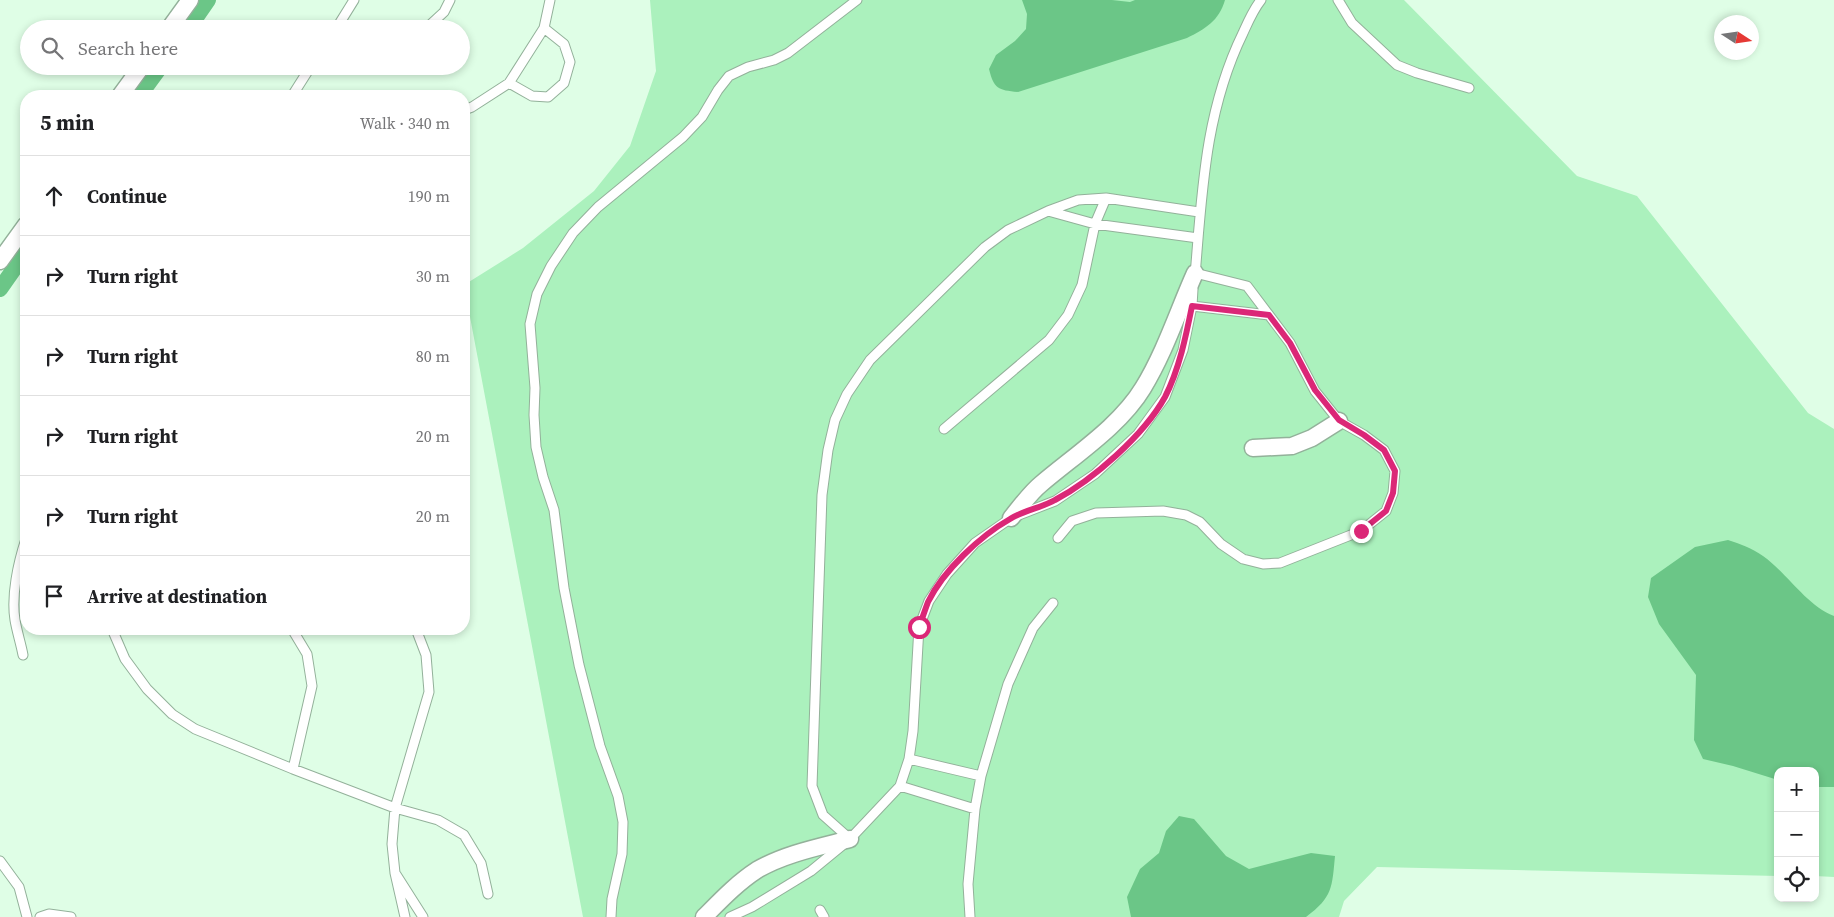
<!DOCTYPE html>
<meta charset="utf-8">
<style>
:root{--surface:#fff;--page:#f2f2f2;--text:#202124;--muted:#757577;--line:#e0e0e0}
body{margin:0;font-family:"Source Serif 4",serif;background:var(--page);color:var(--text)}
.controls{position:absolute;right:15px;bottom:15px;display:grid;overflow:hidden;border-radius:10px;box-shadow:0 2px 8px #0003}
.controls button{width:45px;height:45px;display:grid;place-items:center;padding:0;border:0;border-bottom:1px solid var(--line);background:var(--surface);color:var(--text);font:25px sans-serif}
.compass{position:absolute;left:1714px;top:15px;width:45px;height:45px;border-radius:50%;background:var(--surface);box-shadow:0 2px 8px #0003;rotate:102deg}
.stop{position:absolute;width:15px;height:15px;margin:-11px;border:4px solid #db2777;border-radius:50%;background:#fff}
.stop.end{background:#db2777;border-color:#fff;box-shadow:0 1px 5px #0008}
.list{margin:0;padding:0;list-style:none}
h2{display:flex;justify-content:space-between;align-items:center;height:65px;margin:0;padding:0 20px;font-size:21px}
h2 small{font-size:16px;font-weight:400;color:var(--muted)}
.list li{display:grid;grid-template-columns:32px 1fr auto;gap:15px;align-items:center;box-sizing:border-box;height:80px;padding:0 20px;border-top:1px solid var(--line)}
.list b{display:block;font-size:19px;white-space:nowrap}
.list em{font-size:16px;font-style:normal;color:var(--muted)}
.icon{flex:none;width:28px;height:28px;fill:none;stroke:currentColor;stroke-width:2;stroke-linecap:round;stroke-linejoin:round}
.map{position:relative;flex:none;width:1834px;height:917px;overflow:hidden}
.search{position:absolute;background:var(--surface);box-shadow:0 2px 8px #0003;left:20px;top:20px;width:450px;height:55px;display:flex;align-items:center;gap:12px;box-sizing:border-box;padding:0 18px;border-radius:28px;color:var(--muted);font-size:19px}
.panel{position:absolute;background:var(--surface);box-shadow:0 2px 8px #0003;left:20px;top:90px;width:450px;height:545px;border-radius:20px}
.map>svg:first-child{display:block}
.green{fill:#abf1bd}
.water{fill:#6bc687}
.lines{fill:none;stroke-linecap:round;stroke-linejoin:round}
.canal{stroke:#6bc687;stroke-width:16}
.service-casing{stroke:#93b19a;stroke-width:11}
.minor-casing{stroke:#93b19a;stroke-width:19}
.service{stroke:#fff;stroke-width:9}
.minor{stroke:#fff;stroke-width:16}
.route{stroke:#db2777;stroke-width:6}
</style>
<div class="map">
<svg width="1834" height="917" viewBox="0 0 1834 917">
<rect width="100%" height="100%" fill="#dffee6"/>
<path class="green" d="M 650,0 L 1404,0 L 1577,176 L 1637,196 L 1808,413 L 1834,429 L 1834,877 L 1815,876 L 1815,771 L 1778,771 L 1778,876 L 1377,867 L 1344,901 L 1339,917 L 583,917 L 464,285 L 523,248 L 594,191 L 630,146 L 656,71 Z"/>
<path class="water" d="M 1022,0 L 1112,0 L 1130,2 L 1135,0 L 1225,0 C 1219,21 1205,29 1187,38 L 1018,92 C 998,90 994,89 989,69 L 996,55 L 1015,41 L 1026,29 L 1027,14 Z
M 1728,540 C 1740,544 1752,548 1763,556 C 1788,574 1806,605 1834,616 L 1834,787 L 1815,787 L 1815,771 L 1778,771 L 1778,780 L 1733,766 L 1703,759 L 1694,740 L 1696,675 L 1659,624 L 1648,597 L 1651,578 L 1695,547 Z
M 1179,816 L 1194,819 L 1226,856 L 1249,869 L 1311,853 L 1335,856 C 1332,887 1333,897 1306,917 L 1131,917 L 1127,897 L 1140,869 L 1159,853 L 1166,831 Z"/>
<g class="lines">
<path class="canal" d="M 188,29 L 208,0
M 139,96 L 161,66
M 0,289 L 26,252"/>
<g class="service-casing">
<path id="service" d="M 1338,0 L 1352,23 L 1397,65 L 1417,73 L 1469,88
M 431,24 L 444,12 L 450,0
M 336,29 L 354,0
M 509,83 L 532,96 L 548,97 L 564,83 L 570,62 L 564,44 L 544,28
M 292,96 L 311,66
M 464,110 L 472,107 L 509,83 L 544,28 L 550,0
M 1198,238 L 1095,224 L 1048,211 L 1078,200 L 1106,198 L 1199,212
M 1195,276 C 1202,192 1205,111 1243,33 C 1248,22 1253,10 1261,0
M 1192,306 L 1269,315
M 944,429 L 1049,340 L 1068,315 L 1082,285 L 1095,224 L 1106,198
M 1058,538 L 1072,521 L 1096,513 L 1163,511 L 1186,515 L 1200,522 L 1221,544 L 1243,559 L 1263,564 L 1280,563 L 1361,531 L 1386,511 L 1393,493 L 1395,471 L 1384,450 L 1364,435 L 1339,421 L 1315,391 L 1290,343 L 1247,286 L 1195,273
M 112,629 L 125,659 L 147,689 L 172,714 L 195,729 L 293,769 L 395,808 L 438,820 L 464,835 L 481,863 L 488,894
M 292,629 L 307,654 L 312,686 L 293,769
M 23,655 C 21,644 17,632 15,620 C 11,596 18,563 26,539
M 909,759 L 981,776
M 900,786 L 975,809
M 850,839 L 823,815 L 812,786 L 822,495 L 828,450 L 835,420 L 847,394 L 870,360 L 985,247 L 1008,230 L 1048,211
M 0,861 L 19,887 L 27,917
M 395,873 L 392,844 L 395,808 L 429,692 L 426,655 L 416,629
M 820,910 L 824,917
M 40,917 L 49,914 L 71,917
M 405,917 L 395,873 L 423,917
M 611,917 L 612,899 L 622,854 L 623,822 L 618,796 L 600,746 L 579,665 L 564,588 L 554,510 L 543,477 L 536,447 L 534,415 L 535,388 L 530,324 L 537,294 L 551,266 L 573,233 L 598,207 L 683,137 L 702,117 L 718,90 L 729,76 L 748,67 L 774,60 L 788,53 L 857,0
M 730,917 L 752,907 L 811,871 L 850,839 L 900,786 L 909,759 L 913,731 L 919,627 L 929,601 L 947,574 L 975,543 L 1011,518 L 1055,501 L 1095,474 L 1138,434 L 1165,397 L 1183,350 L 1192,306 L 1193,289
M 970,917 L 968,884 L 975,809 L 981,776 L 1008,684 L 1033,628 L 1053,603"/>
</g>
<g class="minor-casing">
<path id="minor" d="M 169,29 L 190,0
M 120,96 L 142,66
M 0,261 L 26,225
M 1253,448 L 1292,446 L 1312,438 L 1339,421
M 1011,518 C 1020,507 1030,493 1041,484 C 1075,455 1120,426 1143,388 C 1165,352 1178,311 1195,273
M 704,917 C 721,900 737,883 757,870 C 784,854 819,847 850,839"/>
</g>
<use href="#service" class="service"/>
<use href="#minor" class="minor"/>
</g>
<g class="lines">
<path class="route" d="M 919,627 C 922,619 925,610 928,602 C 943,571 980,536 1010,519 C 1024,510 1041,508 1055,500 C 1093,480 1144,435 1165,397 C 1179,370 1186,336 1192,306 L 1269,315 L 1290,343 L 1315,390 L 1339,420 L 1364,435 L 1384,450 L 1395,471 L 1393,493 L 1386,511 L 1361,531"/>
</g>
</svg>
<div class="controls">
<button>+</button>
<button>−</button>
<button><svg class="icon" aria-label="locate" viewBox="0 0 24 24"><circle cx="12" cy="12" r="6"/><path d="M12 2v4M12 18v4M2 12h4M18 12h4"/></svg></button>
</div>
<svg class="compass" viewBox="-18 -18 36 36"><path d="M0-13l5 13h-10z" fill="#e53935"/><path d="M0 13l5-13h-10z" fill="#757577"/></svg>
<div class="stop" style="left:919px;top:627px"></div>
<div class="stop end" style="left:1361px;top:531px"></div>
<div class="search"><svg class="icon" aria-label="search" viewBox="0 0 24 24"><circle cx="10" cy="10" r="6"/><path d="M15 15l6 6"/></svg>Search here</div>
<section class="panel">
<h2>5 min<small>Walk · 340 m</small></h2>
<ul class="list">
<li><svg class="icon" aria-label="ahead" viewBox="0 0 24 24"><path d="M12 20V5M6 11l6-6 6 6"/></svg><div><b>Continue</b></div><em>190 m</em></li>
<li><svg class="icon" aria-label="right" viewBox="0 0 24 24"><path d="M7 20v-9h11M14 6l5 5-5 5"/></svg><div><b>Turn right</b></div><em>30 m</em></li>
<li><svg class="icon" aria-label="right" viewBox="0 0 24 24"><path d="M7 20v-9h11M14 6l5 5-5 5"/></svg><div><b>Turn right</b></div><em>80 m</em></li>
<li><svg class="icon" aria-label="right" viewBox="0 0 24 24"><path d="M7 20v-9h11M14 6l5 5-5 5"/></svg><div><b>Turn right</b></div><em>20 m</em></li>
<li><svg class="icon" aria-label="right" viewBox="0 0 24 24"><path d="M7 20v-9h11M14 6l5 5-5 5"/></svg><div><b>Turn right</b></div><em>20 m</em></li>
<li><svg class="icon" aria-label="arrive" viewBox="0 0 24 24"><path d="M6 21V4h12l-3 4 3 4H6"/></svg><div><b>Arrive at destination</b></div></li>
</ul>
</section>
</div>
